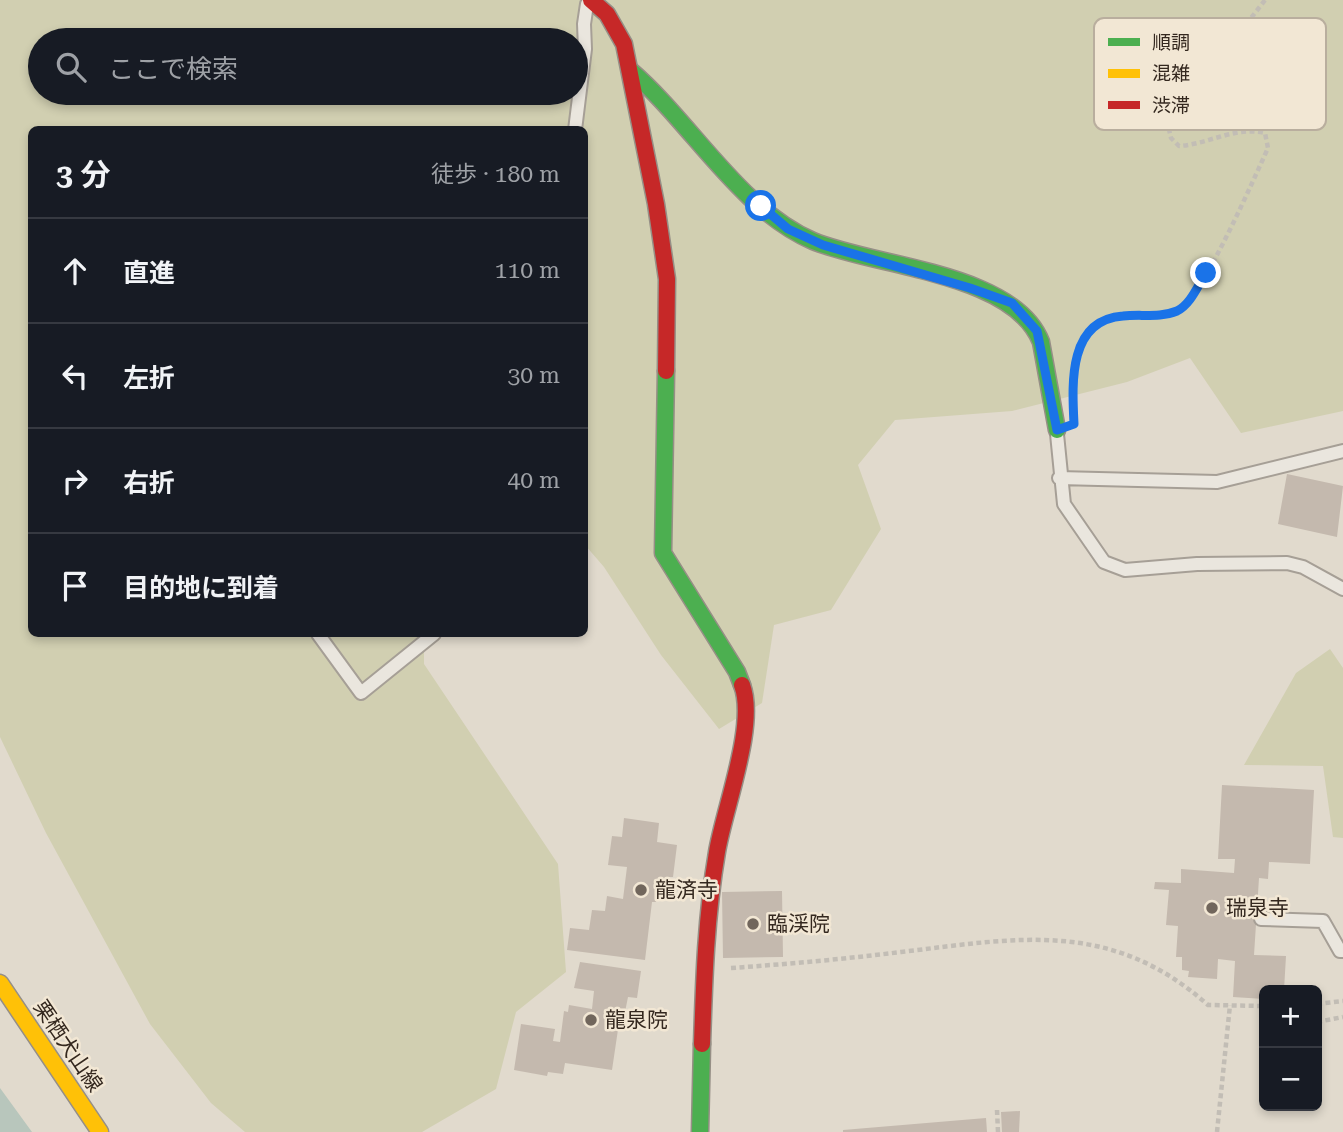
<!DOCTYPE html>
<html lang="ja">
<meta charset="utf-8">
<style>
:root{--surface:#171b24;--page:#20242c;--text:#f1f3f6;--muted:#9ea1a6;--line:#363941}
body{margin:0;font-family:"Roboto Serif","Noto Sans JP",serif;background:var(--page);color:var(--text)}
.controls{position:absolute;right:21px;bottom:21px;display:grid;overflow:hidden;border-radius:10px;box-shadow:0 4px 10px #0003}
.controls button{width:63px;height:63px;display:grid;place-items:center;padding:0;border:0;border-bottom:2px solid var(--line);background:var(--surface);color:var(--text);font:35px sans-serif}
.stop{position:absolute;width:21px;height:21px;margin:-16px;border:5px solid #1a73e8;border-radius:50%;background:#fff}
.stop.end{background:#1a73e8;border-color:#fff;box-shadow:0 2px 7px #0008}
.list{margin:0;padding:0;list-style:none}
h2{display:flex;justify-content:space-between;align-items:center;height:91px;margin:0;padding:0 28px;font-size:30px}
h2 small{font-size:23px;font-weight:400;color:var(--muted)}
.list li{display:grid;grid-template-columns:46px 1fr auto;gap:21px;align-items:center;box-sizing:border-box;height:105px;padding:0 28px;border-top:2px solid var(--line)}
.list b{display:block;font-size:26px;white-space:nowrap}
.list em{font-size:23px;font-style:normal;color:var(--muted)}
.icon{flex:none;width:38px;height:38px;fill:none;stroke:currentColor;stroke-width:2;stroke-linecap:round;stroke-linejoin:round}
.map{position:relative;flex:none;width:1343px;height:1132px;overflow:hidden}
.search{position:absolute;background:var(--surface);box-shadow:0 4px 10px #0003;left:28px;top:28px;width:560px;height:77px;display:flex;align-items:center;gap:18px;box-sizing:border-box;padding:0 24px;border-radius:38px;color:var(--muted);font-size:26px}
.panel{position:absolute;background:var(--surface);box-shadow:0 4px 10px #0003;left:28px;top:126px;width:560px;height:511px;border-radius:10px}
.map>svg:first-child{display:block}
.green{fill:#d1cfb1;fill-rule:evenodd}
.water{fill:#b8c6bc}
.building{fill:#c4b9ae}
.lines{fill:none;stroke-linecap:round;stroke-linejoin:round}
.lane-casing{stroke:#a69f96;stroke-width:16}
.fast-casing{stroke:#968f86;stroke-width:19}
.slow-casing{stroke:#968f86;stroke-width:19}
.jam-casing{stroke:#968f86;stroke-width:19}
.path{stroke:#c2bdb5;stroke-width:4.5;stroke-dasharray:5 3.5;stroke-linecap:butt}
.lane{stroke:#eae6de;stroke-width:12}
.fast{stroke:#4caf50;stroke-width:16}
.slow{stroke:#ffc107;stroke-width:16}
.jam{stroke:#c62828;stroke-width:16}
.route{stroke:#1a73e8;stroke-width:9}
.poi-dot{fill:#71665c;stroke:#f2e7d4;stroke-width:2.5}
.labels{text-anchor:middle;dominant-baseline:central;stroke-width:5;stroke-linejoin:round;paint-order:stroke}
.poi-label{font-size:21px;fill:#34281f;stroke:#f2e7d4;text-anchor:start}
.street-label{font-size:21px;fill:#34281f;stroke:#f2e7d4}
.key{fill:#f2e7d4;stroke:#b9ae9e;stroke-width:2}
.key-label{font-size:19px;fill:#34281f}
</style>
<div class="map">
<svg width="1343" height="1132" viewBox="0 0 1343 1132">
<rect width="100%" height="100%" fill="#e1dacd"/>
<path class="green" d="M 0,0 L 1343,0 L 1343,411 L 1241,433 L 1190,358 L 1127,382 L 1012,411 L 895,420 L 858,465 L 881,529 L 831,610 L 774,625 L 762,703 L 719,729 L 661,655 L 604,567 L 585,545 L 584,130 L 32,130 L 32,634 L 424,634 L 424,664 L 558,864 L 566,972 L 516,1012 L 496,1089 L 422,1132 L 245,1132 L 211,1103 L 150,1024 L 46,833 L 0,737 ZM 40,40 L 576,40 L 576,93 L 40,93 Z
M 1330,649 L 1343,668 L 1343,838 L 1333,837 L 1323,766 L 1244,765 L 1296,673 Z"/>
<path class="water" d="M 0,1088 L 32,1132 L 0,1132 Z"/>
<path class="building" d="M 1287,474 L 1343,486 L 1337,537 L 1278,524 Z
M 1222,785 L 1314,790 L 1310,864 L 1269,862 L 1268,879 L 1259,878 L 1254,955 L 1286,956 L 1284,990 L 1264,990 L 1264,999 L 1233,997 L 1235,961 L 1218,959 L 1217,979 L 1188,977 L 1189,971 L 1182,970 L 1182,957 L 1176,957 L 1178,926 L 1166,925 L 1169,890 L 1154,889 L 1155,882 L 1181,883 L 1181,869 L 1234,873 L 1235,859 L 1218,859 Z
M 624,818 L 659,823 L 657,842 L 677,845 L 673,877 L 669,877 L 668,884 L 658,883 L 656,902 L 652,902 L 645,960 L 567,950 L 570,928 L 589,930 L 592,910 L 605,911 L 607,896 L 623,899 L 627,867 L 608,865 L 612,836 L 622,837 Z
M 782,891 L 783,957 L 723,958 L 722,892 Z
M 580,962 L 641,971 L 637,998 L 628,997 L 624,1017 L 620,1016 L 612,1070 L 565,1063 L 563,1074 L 548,1072 L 547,1076 L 514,1070 L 521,1024 L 555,1029 L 553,1041 L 560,1042 L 564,1011 L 568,1012 L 569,1005 L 592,1009 L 594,991 L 574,988 Z
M 1020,1111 L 1019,1132 L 1002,1132 L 1001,1112 Z
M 986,1118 L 987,1132 L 843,1132 L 843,1130 Z"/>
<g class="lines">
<g class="lane-casing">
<path id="lane" d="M 575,130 L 585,49 L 584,24 L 587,4
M 1057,434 L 1064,504 L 1104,562 L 1125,570 L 1197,564 L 1287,563 L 1303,567 L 1343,589
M 1059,478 L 1217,482 L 1343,451
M 318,634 L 361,693 L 434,634
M 1261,919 L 1323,921 L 1340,951 L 1343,951"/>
</g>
<g class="fast-casing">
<path id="fast" d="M 630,70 C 691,122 739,209 813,241 C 875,267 1014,272 1041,342 L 1057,430
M 666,371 L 663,553 L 737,672 L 742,685
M 700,1132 L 702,1044"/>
</g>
<g class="slow-casing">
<path id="slow" d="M 0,983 L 100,1132"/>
</g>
<g class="jam-casing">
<path id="jam" d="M 591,0 L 607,14 L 624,44 L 656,204 L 667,279 L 666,371
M 702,1044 C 704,980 706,916 717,852 C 724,809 757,725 742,685"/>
</g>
<path class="path" d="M 1076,354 C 1101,292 1151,335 1185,304 C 1208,283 1253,181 1268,148 L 1265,133 C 1235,126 1209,144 1179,146 L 1171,138 L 1168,125 L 1265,0
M 731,968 C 788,964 845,959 901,952 C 1019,938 1111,919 1208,1005 L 1264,1006
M 1317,1004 L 1343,1001
M 1317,1022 L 1343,1017
M 997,1110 L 998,1132
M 1217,1132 L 1230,1005"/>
<use href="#lane" class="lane"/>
<use href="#fast" class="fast"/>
<use href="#slow" class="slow"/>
<use href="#jam" class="jam"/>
</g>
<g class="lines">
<path class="route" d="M 761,206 L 788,229 L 823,245 L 970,288 L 1012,303 L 1037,331 L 1057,430 L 1074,424 C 1072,383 1068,320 1123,316 C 1140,314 1160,318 1177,311 C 1191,304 1198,285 1206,273"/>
</g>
<g class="poi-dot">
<circle cx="641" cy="890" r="7"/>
<circle cx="1212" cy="908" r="7"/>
<circle cx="753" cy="924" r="7"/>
<circle cx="591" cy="1020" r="7"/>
</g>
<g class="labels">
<g class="poi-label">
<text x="655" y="890">龍済寺</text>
<text x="1226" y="908">瑞泉寺</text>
<text x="767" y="924">臨渓院</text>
<text x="605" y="1020">龍泉院</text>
</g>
<g class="street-label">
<text transform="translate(68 1046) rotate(56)">栗栖犬山線</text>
</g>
</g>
<rect x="1094" y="18" width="232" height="112" rx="10" class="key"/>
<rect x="1108" y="38" width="32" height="8" fill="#4caf50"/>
<rect x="1108" y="69" width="32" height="9" fill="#ffc107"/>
<rect x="1108" y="101" width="32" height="8" fill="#c62828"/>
<g class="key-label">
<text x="1152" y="49">順調</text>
<text x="1152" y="80">混雑</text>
<text x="1152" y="112">渋滞</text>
</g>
</svg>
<div class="controls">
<button>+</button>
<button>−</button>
</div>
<div class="stop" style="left:761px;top:206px"></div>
<div class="stop end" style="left:1206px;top:273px"></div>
<div class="search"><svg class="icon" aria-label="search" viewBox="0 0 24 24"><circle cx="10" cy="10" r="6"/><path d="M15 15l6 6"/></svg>ここで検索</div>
<section class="panel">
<h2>3 分<small>徒歩 · 180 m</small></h2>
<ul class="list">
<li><svg class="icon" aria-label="ahead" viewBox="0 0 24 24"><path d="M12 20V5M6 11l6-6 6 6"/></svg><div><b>直進</b></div><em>110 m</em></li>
<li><svg class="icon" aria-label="left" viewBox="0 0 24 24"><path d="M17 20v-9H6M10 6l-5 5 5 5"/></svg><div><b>左折</b></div><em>30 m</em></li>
<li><svg class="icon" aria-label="right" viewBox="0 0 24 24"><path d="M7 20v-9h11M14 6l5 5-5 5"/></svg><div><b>右折</b></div><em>40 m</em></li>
<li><svg class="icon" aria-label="arrive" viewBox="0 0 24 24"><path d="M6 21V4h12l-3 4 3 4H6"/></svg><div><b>目的地に到着</b></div></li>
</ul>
</section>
</div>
